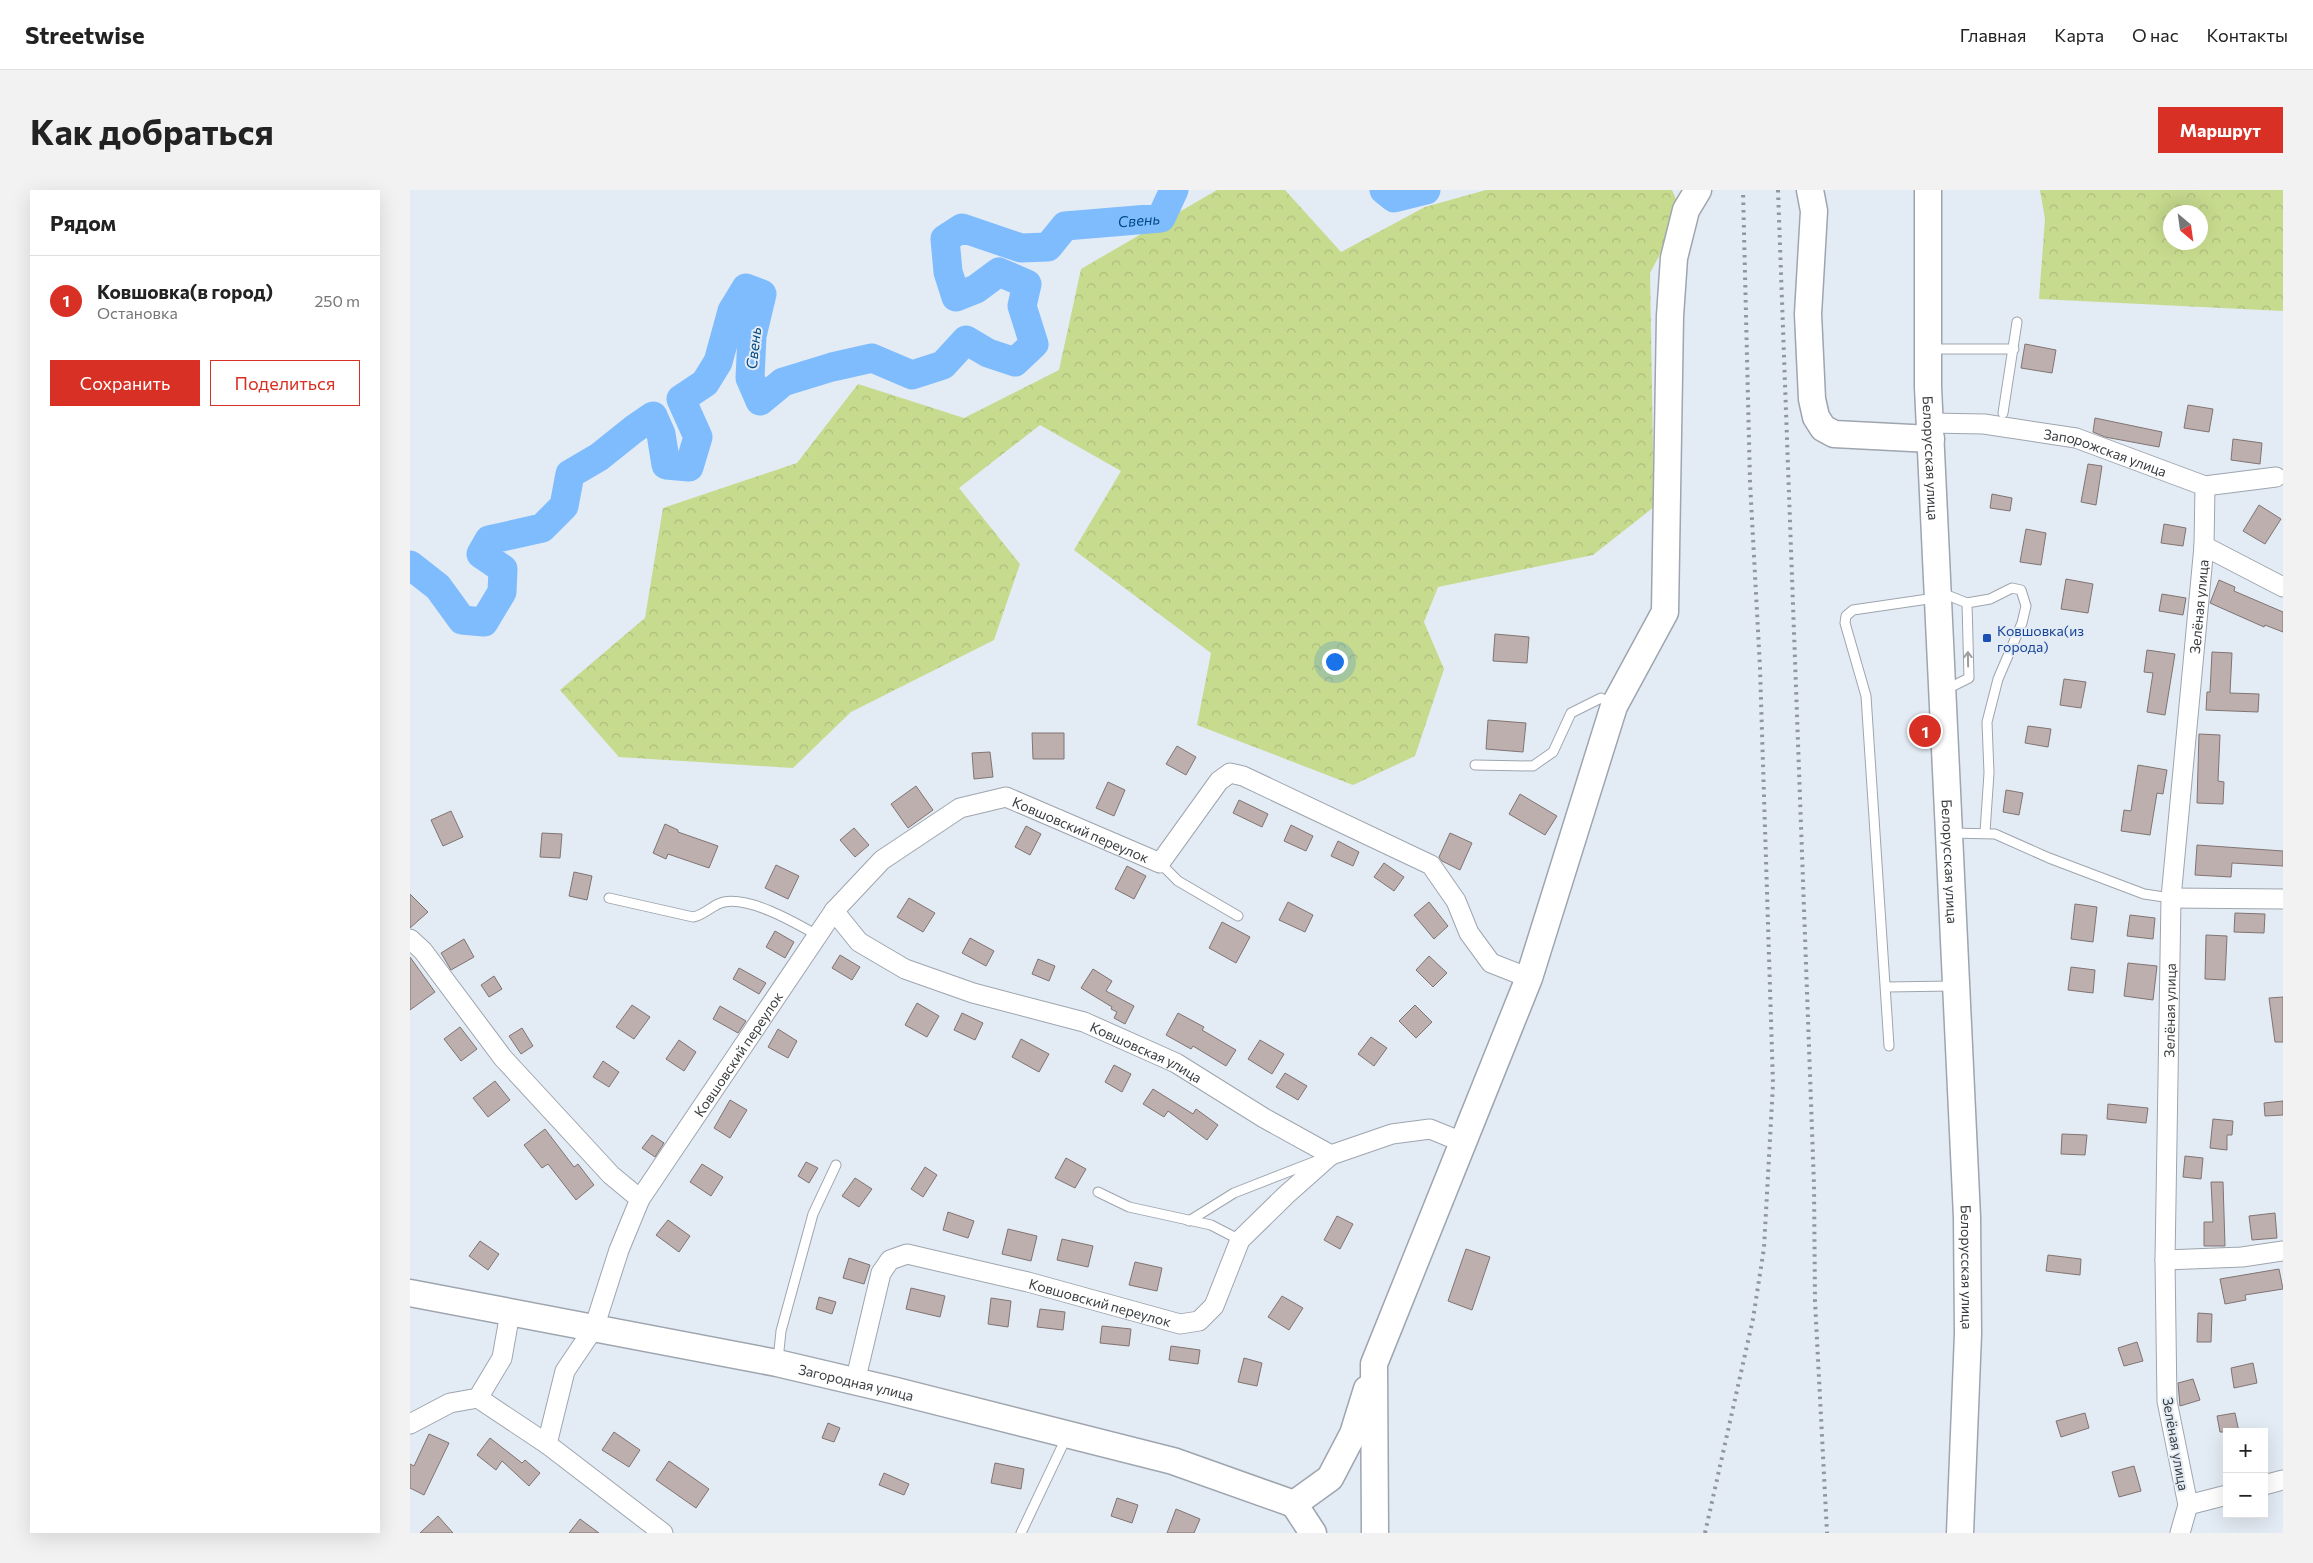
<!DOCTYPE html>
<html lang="ru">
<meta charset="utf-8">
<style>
:root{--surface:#fff;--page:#f2f2f2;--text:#222;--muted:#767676;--line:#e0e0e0;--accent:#d93025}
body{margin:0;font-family:Commissioner,sans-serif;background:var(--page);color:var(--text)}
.controls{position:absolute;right:15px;bottom:15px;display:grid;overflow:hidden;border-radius:0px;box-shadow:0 5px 20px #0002}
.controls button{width:45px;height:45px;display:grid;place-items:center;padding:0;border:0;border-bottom:1px solid var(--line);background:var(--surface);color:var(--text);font:25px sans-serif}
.compass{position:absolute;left:1753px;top:15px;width:45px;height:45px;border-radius:50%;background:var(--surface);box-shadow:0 5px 20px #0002;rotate:151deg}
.you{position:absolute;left:924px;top:471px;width:18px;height:18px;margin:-12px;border:4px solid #fff;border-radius:50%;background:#1a73e8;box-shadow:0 0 0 8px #1a73e833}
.badge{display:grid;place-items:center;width:32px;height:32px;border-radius:50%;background:var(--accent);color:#fff;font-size:16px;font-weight:700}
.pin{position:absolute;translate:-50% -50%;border:2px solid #fff;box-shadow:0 1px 5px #0006}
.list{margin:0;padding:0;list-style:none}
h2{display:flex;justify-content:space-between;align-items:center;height:65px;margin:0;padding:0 20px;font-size:21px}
h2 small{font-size:16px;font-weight:400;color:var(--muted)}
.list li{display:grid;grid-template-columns:32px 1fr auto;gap:15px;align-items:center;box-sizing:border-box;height:90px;padding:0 20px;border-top:1px solid var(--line)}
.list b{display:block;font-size:19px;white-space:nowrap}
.list p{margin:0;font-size:16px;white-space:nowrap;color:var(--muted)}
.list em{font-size:16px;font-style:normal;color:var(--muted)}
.actions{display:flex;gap:10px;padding:15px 20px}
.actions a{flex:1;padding:11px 0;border:1px solid var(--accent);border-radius:0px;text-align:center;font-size:18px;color:var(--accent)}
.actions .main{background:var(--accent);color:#fff}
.map{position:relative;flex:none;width:1873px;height:1343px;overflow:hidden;border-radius:0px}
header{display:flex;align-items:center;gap:30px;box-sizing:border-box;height:70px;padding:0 25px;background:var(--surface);border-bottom:1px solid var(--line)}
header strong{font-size:24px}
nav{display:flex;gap:28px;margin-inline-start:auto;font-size:18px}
.intro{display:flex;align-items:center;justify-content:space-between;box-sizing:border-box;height:120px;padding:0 30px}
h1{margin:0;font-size:35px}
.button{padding:12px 22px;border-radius:0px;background:var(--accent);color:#fff;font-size:18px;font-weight:700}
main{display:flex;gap:30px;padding:0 30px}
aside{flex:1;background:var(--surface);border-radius:0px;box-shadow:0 5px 20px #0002}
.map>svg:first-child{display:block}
.forest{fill:url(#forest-crowns);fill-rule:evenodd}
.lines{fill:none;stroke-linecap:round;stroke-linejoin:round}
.river{stroke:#7ebcfd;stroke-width:29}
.building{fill:#bcafae;stroke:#807473}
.lane-casing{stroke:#9ea5ae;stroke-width:11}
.street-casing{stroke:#9ea5ae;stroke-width:21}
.secondary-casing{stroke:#9ea5ae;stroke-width:29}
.lane{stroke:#fff;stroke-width:9}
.street{stroke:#fff;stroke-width:19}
.secondary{stroke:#fff;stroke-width:26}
.rail{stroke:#91969c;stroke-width:4;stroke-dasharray:2.5 5;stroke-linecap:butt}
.oneway{stroke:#9c9e9f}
.transit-dot{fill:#1a4fb4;stroke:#e3ebf4;stroke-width:2}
.labels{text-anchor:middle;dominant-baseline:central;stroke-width:4;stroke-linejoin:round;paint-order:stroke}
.street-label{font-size:14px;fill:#393c3f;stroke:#e3ebf4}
.transit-label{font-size:14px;fill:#164399;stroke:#e3ebf4;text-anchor:start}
.water-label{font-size:15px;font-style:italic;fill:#024a84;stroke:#e3ebf4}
</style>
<header>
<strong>Streetwise</strong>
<nav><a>Главная</a><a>Карта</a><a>О нас</a><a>Контакты</a></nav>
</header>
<div class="intro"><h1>Как добраться</h1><a class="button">Маршрут</a></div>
<main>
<aside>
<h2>Рядом<small></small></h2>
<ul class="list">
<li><span class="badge">1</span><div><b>Ковшовка(в город)</b><p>Остановка</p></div><em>250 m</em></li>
</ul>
<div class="actions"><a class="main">Сохранить</a><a>Поделиться</a></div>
</aside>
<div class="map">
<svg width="1873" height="1343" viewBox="0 0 1873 1343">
<defs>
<pattern id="forest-crowns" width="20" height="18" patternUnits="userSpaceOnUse" patternTransform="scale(1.25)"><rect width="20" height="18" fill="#c7db8e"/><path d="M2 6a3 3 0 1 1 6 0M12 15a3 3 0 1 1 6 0" fill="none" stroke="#acbd7c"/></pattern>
</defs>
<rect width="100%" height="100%" fill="#e3ebf4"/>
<path class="forest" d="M 807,0 L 875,0 L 931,62 L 1015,17 L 1076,0 L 1262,0 L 1272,23 L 1240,83 L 1244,317 L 1183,365 L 1028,397 L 1014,432 L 1034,479 L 1005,566 L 943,595 L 787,535 L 801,463 L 664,360 L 711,281 L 630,235 L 549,298 L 610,374 L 584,450 L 441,522 L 383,578 L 209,567 L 150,500 L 235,428 L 253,318 L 387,273 L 448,194 L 554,228 L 649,180 L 671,79 Z
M 1630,0 L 1873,0 L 1873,121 L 1629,109 L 1635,29 ZM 1790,22 L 1790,52 L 1760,52 L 1760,22 Z"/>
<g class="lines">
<g class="river">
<path d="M 974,0 L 984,8 L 1016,0"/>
<path id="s1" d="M 0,375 L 28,397 L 52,430 L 74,432 L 92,402 L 93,379 L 71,364 L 79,350 L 132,338 L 154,316 L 160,284 L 189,267 L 224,239 L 243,226 L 251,244 L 256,275 L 279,277 L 288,247 L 271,209 L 295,193 L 308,172 L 322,121 L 336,98 L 352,104 L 342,146 L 340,188 L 350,211 L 373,192 L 422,177 L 462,168 L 502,185 L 533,175 L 556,150 L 578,163 L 605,172 L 624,154 L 612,116 L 617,94 L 589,82 L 566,99 L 546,107 L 538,82 L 535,49 L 552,38 L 611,58 L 638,57 L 655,36 L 751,28 L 764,0"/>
</g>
</g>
<path class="building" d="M 1615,154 L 1646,160 L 1642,183 L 1611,178 Z
M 1778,215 L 1803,219 L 1799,242 L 1774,238 Z
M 1685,228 L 1752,242 L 1749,257 L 1695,247 L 1683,242 Z
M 1823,249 L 1852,253 L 1850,274 L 1821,270 Z
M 1678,274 L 1692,276 L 1686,315 L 1671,312 Z
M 1582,304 L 1602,308 L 1600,321 L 1580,318 Z
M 1849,315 L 1871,329 L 1855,354 L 1833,341 Z
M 1754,334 L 1776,338 L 1773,356 L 1751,353 Z
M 1616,339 L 1636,343 L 1631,375 L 1610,372 Z
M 1656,389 L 1683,394 L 1678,423 L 1651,419 Z
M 1809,390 L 1825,397 L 1824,401 L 1873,422 L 1873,442 L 1855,435 L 1854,437 L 1800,413 Z
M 1752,404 L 1776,408 L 1773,425 L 1749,421 Z
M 1085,444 L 1119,447 L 1117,473 L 1083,471 Z
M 1737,460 L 1765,464 L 1755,525 L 1737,522 L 1743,483 L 1734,482 Z
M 1802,462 L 1822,463 L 1820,503 L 1849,504 L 1848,522 L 1796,520 L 1797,502 L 1800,502 Z
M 1654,489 L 1676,492 L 1671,518 L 1650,515 Z
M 1078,530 L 1116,533 L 1113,562 L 1076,559 Z
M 1618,536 L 1641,539 L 1638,557 L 1615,553 Z
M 622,543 L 654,543 L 654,569 L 623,569 Z
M 1789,544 L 1810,545 L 1808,591 L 1814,592 L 1813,614 L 1787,613 Z
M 767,556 L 786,567 L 776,585 L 756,574 Z
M 580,562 L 583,587 L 564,589 L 562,563 Z
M 1728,575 L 1757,580 L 1753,604 L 1747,603 L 1740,645 L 1711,641 L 1714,620 L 1721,621 Z
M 698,592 L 715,600 L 704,626 L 686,618 Z
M 506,596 L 523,620 L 498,638 L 481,614 Z
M 1596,600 L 1613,603 L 1609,625 L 1593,622 Z
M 1110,604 L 1147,626 L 1135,645 L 1099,624 Z
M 829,610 L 858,624 L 852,637 L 823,623 Z
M 41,621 L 53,647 L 33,656 L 21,630 Z
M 255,634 L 268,640 L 268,642 L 308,656 L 299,678 L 258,664 L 256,669 L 243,663 Z
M 881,635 L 903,646 L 896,661 L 874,651 Z
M 616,636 L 631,644 L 620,665 L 605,657 Z
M 444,638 L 459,655 L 445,667 L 430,650 Z
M 132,643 L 152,644 L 150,668 L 130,667 Z
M 1040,643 L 1062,653 L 1050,680 L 1032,671 L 1029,667 Z
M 928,651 L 949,662 L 943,676 L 921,666 Z
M 1787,655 L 1873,661 L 1873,676 L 1822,673 L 1821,687 L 1785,685 Z
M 974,673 L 994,687 L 984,701 L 964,687 Z
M 366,675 L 389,686 L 378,709 L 355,698 Z
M 717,676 L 736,686 L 724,709 L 705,699 Z
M 164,682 L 182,686 L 177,710 L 159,706 Z
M 0,704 L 18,722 L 0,738 Z
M 499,708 L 525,723 L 513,742 L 487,727 Z
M 878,712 L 903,725 L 895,742 L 869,730 Z
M 1019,712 L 1038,736 L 1024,749 L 1004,725 Z
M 1665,714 L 1687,717 L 1683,752 L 1661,749 Z
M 1825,723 L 1855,724 L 1854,743 L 1824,742 Z
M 1720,725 L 1745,728 L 1743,749 L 1717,746 Z
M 812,732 L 840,747 L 826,773 L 799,758 Z
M 365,741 L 384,752 L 375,768 L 356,757 Z
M 1796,745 L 1817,746 L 1815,790 L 1795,789 Z
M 560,748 L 584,761 L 576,776 L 552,763 Z
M 54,749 L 64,767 L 41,780 L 31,763 Z
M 430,765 L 450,777 L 442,790 L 422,778 Z
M 1019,766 L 1037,783 L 1023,797 L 1006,780 Z
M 0,767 L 25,802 L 0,820 Z
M 628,769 L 645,776 L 639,791 L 622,784 Z
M 1718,773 L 1747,776 L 1743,810 L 1714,806 Z
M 1661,777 L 1685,780 L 1683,803 L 1658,800 Z
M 329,778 L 356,793 L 349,804 L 323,789 Z
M 683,779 L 702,791 L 696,801 L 724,816 L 715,834 L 704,828 L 707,822 L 701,819 L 702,817 L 671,798 Z
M 84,786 L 92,799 L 79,807 L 71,795 Z
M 1873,807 L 1873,852 L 1865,852 L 1859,808 Z
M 507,813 L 529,826 L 517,847 L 495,835 Z
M 222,815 L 240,827 L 224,849 L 206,837 Z
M 1005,815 L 1022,832 L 1006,848 L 989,831 Z
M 310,816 L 336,831 L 328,843 L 303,829 Z
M 552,823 L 573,833 L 565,850 L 544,840 Z
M 768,823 L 794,837 L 792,840 L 826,860 L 816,876 L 783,856 L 781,859 L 756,845 Z
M 50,837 L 67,859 L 51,871 L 34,849 Z
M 112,838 L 123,856 L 111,864 L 99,846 Z
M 368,839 L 387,851 L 378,868 L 358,857 Z
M 961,847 L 977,858 L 964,876 L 948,864 Z
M 611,849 L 639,864 L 629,882 L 602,867 Z
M 269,850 L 286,862 L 274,881 L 256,869 Z
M 850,850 L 874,864 L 862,884 L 838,869 Z
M 193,871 L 209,882 L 199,897 L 183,887 Z
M 704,875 L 721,884 L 712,902 L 695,892 Z
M 875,883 L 897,896 L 888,910 L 866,897 Z
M 85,891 L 100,910 L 78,927 L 63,908 Z
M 743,899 L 783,924 L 786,919 L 808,935 L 797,950 L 758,921 L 754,927 L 733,914 Z
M 320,910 L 337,920 L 320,948 L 304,938 Z
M 1873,911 L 1873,925 L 1855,926 L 1854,913 Z
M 1698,914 L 1738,918 L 1736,933 L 1697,929 Z
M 1803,929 L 1823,931 L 1822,945 L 1817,945 L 1817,960 L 1800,958 Z
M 135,939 L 164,977 L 168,974 L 184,995 L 166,1010 L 138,974 L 132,978 L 114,955 Z
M 1652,944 L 1677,945 L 1675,965 L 1651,964 Z
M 242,945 L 254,953 L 245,967 L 232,958 Z
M 1775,966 L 1793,968 L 1791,989 L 1773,987 Z
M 656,968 L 676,979 L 665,998 L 645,988 Z
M 396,972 L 408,978 L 399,993 L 388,986 Z
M 292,974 L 313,987 L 301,1006 L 280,992 Z
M 515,977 L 527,985 L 513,1007 L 501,999 Z
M 445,988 L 462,999 L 449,1017 L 432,1006 Z
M 1801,992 L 1813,992 L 1815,1056 L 1794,1056 L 1794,1032 L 1803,1032 Z
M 538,1022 L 564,1031 L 558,1048 L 533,1040 Z
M 1865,1023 L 1867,1048 L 1842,1050 L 1839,1026 Z
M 927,1026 L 943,1034 L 930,1059 L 914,1050 Z
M 258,1030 L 280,1046 L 269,1062 L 246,1045 Z
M 598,1039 L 627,1046 L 621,1071 L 592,1064 Z
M 652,1049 L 683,1056 L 678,1077 L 647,1070 Z
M 70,1051 L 89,1064 L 78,1080 L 59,1066 Z
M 1056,1059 L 1080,1067 L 1062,1120 L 1038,1111 Z
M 1638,1065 L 1671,1069 L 1670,1085 L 1636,1081 Z
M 439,1068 L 460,1075 L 454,1094 L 433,1088 Z
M 725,1072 L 752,1078 L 747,1101 L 719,1095 Z
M 1869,1079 L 1873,1099 L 1835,1105 L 1836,1110 L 1815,1114 L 1810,1089 Z
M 501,1098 L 535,1106 L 530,1127 L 496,1119 Z
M 872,1106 L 893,1118 L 879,1140 L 858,1127 Z
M 409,1107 L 426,1112 L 422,1124 L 406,1119 Z
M 581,1108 L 601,1111 L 598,1137 L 578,1134 Z
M 630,1119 L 655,1122 L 653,1140 L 627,1137 Z
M 1788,1123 L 1802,1124 L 1801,1152 L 1787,1152 Z
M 692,1136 L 721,1139 L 719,1156 L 690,1153 Z
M 1727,1152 L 1733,1171 L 1714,1176 L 1708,1158 Z
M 761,1156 L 790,1160 L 788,1174 L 759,1170 Z
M 834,1168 L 852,1173 L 847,1196 L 828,1192 Z
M 1843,1173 L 1847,1193 L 1824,1198 L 1821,1178 Z
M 1783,1189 L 1790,1210 L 1770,1216 L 1768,1193 Z
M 1675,1223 L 1679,1238 L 1651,1247 L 1646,1231 Z
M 1825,1223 L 1829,1242 L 1810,1242 L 1807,1226 Z
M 418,1233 L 430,1238 L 424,1252 L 412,1248 Z
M 204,1242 L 230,1260 L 219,1277 L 192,1260 Z
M 19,1244 L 39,1253 L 14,1305 L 0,1298 L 0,1274 L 4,1276 Z
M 80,1248 L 112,1273 L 115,1270 L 130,1283 L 119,1296 L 92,1271 L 86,1280 L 67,1265 Z
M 259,1271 L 299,1299 L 286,1318 L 246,1290 Z
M 585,1273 L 614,1279 L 611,1299 L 581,1293 Z
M 1724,1276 L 1731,1301 L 1709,1307 L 1702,1282 Z
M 474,1283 L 499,1294 L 494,1305 L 469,1295 Z
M 707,1308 L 728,1315 L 722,1333 L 701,1326 Z
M 766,1319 L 790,1329 L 784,1343 L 757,1343 Z
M 28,1326 L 43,1343 L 10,1343 Z
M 170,1329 L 189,1343 L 159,1343 Z"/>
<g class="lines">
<g class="lane-casing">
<path id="lane" d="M 1521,159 L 1604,159
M 1593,223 L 1607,132
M 1532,403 L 1557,413 L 1559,488 L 1535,500
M 1557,413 L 1580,409 L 1602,398 L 1611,400 L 1616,416 L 1612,433 L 1588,489 L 1577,532 L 1579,583 L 1575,642
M 1065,575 L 1123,576 L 1143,562 L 1161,523 L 1191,508 L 1202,514
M 1541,643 L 1585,644 L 1639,668 L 1734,704 L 1761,708
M 750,673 L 768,691 L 828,726
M 199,708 L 283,727 C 295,725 303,714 314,712 C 341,707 384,732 407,745
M 1476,797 L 1543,796
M 1479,856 L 1456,506 L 1435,433 L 1436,426 L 1443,420 L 1525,408
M 688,1002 L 719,1017 L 801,1035 L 830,1050
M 779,1031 L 824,1003 L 906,971
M 368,1170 L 371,1141 L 403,1024 L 426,975
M 611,1343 L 657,1246"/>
</g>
<g class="street-casing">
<g id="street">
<path id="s2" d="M 1520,233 L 1574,234 L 1666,248 L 1795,296 L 1866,287"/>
<path d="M 1794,356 L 1873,397"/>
<path d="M 1761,708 L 1873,709"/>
<path id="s3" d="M 424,721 L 449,752 L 495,779 L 563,803 L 674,832 L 766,873 L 854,928 L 921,965 L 982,944 L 1020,939 L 1052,952"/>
<path d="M 0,749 L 13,761 L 93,868 L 201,985 L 230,1009"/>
<path d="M 1755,1070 L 1832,1067 L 1873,1061"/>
<path id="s4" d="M 445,1192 L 471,1083 L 480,1070 L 497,1064 L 618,1092 L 770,1134 L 789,1131 L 804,1116 L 830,1050 L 876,1005 L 921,965"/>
<path d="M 68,1208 L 137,1254 L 253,1343"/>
<path d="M 0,1234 L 40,1213 L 68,1208 L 92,1168 L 100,1123"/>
<path id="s5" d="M 137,1254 L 155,1181 L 184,1138 L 209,1060 L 230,1009 L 424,721 L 472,670 L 550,618 L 596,607 L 750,673 L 809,591 L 820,583 L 833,586 L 1021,675 L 1046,711 L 1059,743 L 1081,773 L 1119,788"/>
<path d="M 1854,1295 L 1873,1290"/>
<path d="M 1778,1315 L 1817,1305"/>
<path id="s6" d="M 1770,1343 L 1778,1315 L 1757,1211 L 1755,1070 L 1761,708 L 1794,356 L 1795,296"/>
</g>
</g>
<g class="secondary-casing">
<g id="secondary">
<path d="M 1400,0 L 1404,21 L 1398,124 L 1402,209 L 1406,227 L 1413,238 L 1424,244 L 1521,249"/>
<path id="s7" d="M 1518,0 L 1518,197 L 1557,1027 L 1558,1144 L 1550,1343"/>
<path id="s8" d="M 0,1103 L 367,1173 L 482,1200 L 763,1271 L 884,1314"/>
<path d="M 884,1314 L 920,1288 L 943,1244 L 957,1199"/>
<path d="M 884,1314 L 903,1343"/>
<path d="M 965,1343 L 964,1174 L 1119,788 L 1204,516 L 1255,422 L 1260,126 L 1264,68 L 1276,20 L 1288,0"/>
</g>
</g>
<use href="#lane" class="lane"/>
<use href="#street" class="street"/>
<use href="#secondary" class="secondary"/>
<path class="rail" d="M 1368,0 L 1404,995 L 1405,1111 L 1417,1343
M 1295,1343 L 1343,1129 L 1354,1058 L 1363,894 L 1350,478 L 1340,292 L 1333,0"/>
</g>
<defs><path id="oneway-shaft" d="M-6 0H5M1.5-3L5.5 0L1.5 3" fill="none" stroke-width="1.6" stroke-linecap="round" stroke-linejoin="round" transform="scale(1.25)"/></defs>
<use class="oneway" href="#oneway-shaft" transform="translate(1558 469) rotate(-91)"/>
<rect class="transit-dot" x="1572" y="443" width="10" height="10" rx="2.5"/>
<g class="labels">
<g class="street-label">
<text stroke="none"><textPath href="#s2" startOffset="179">Запорожская улица</textPath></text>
<text stroke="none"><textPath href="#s7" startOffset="268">Белорусская улица</textPath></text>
<text stroke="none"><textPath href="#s6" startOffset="931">Зелёная улица</textPath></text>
<text stroke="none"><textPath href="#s5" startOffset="904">Ковшовский переулок</textPath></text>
<text stroke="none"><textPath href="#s7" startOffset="672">Белорусская улица</textPath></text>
<text stroke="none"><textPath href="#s6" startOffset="526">Зелёная улица</textPath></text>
<text stroke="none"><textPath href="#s3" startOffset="349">Ковшовская улица</textPath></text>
<text stroke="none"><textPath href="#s5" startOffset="439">Ковшовский переулок</textPath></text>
<text stroke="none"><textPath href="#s7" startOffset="1078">Белорусская улица</textPath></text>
<text stroke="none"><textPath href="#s4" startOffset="345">Ковшовский переулок</textPath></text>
<text stroke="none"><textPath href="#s8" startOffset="455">Загородная улица</textPath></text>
<text transform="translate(1766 1254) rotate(80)">Зелёная улица</text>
</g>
<g class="transit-label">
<text x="1587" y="440">Ковшовка(из<tspan x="1587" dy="16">города)</tspan></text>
</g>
<g class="water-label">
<text stroke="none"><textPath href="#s1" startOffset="1552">Свень</textPath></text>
<text transform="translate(343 158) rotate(-84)">Свень</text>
</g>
</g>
</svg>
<div class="controls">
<button>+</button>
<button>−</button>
</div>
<svg class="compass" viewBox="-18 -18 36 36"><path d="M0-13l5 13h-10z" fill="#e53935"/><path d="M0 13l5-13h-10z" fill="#767676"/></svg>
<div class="you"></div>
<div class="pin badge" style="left:1515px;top:541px">1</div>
</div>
</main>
